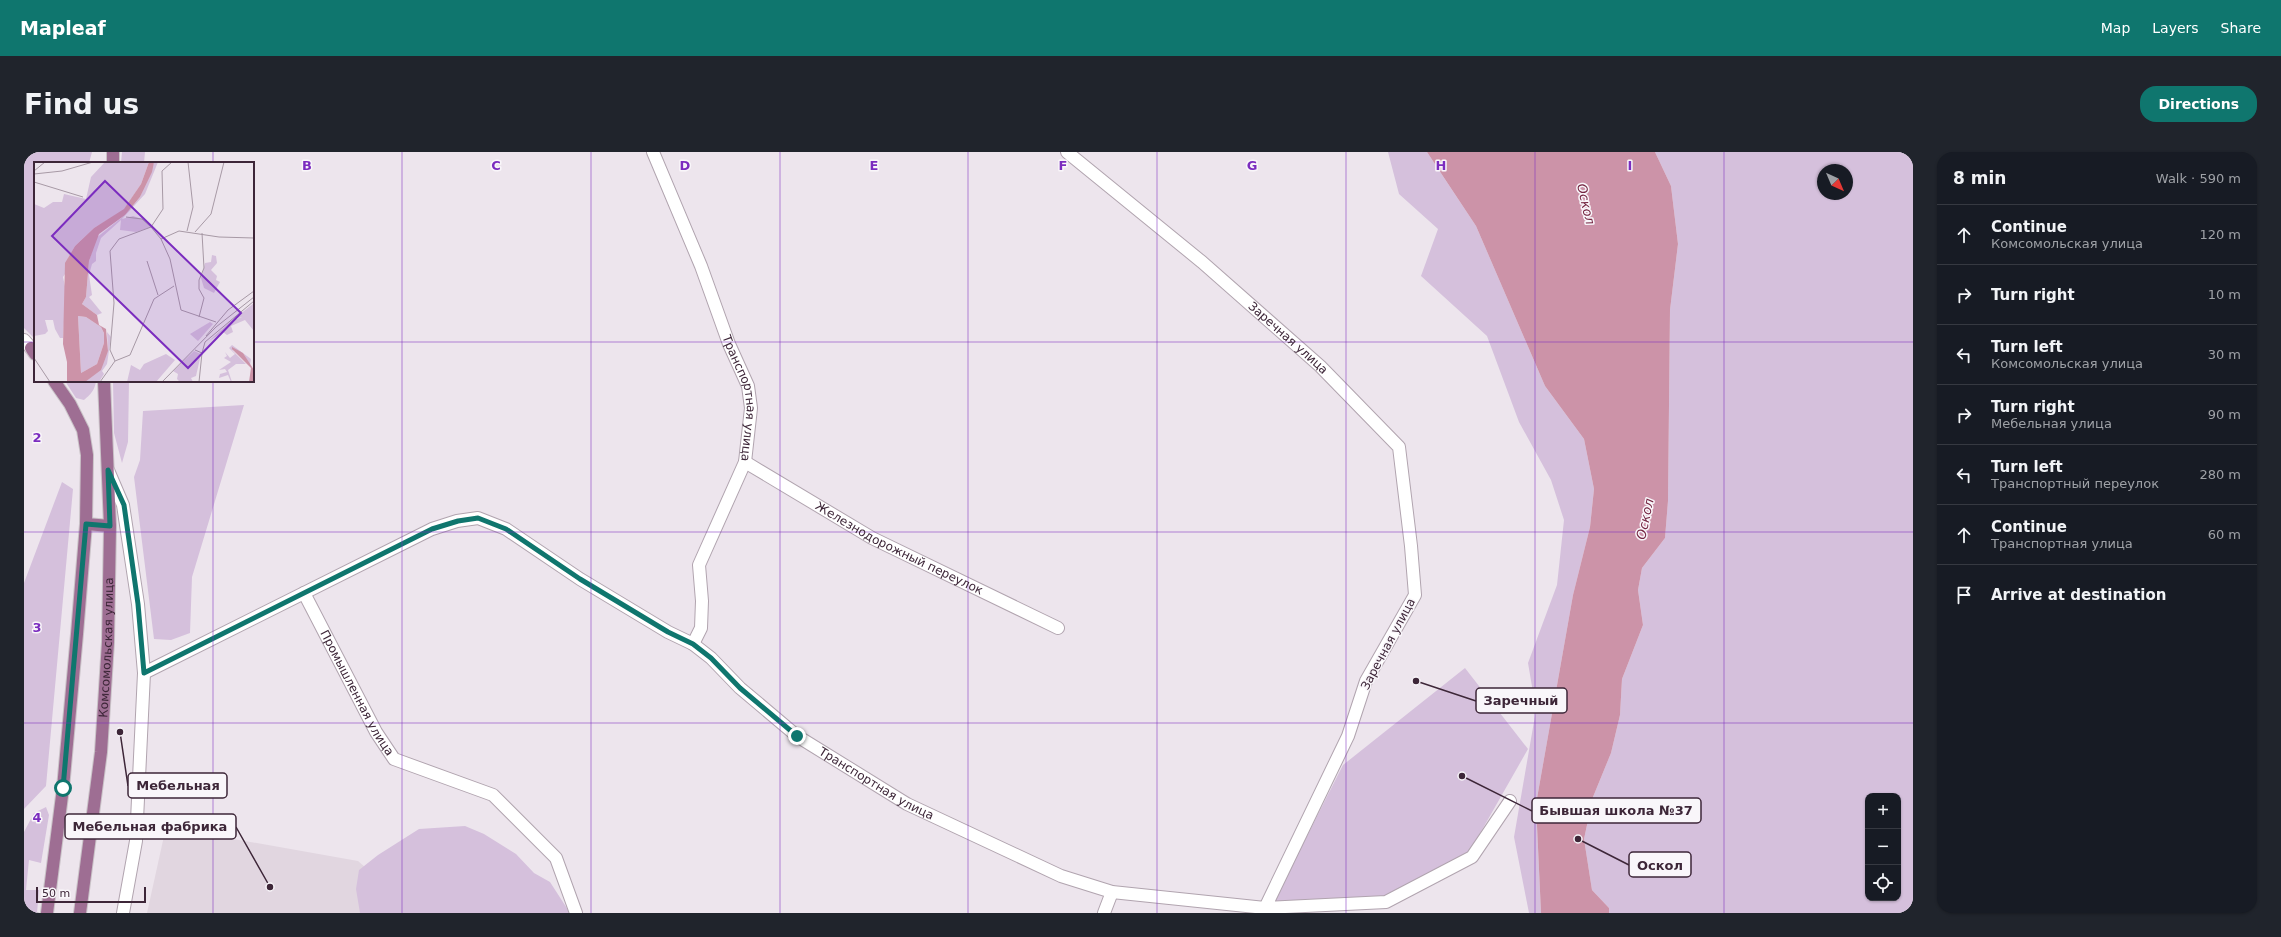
<!DOCTYPE html>
<meta charset="utf-8">
<style>
:root{--surface:#171b24;--page:#20242c;--text:#f1f3f6;--muted:#9ea1a6;--line:#363941;--accent:#0f766e}
body{margin:0;font-family:"DejaVu Sans",sans-serif;background:var(--page);color:var(--text)}
.controls{position:absolute;right:12px;bottom:12px;display:grid;overflow:hidden;border-radius:8px;box-shadow:0 1px 3px #0004}
.controls button{width:36px;height:36px;display:grid;place-items:center;padding:0;border:0;border-bottom:1px solid var(--line);background:var(--surface);color:var(--text);font:20px sans-serif}
.compass{position:absolute;left:1793px;top:12px;width:36px;height:36px;border-radius:50%;background:var(--surface);box-shadow:0 1px 3px #0004;rotate:136deg}
.scale{position:absolute;left:12px;bottom:10px;width:110px;box-sizing:border-box;padding-left:4px;border:2px solid #3d2638;border-top:0;font-size:11px;line-height:14px;white-space:nowrap;color:#3d2638;-webkit-text-stroke:3px #f9f6fa;paint-order:stroke}
.stop{position:absolute;width:12px;height:12px;margin:-9px;border:3px solid #0f766e;border-radius:50%;background:#fff}
.stop.end{background:#0f766e;border-color:#fff;box-shadow:0 1px 4px #0008}
.list{margin:0;padding:0;list-style:none}
h2{display:flex;justify-content:space-between;align-items:center;height:52px;margin:0;padding:0 16px;font-size:17px}
h2 small{font-size:13px;font-weight:400;color:var(--muted)}
.list li{display:grid;grid-template-columns:26px 1fr auto;gap:12px;align-items:center;box-sizing:border-box;height:60px;padding:0 16px;border-top:1px solid var(--line)}
.list b{display:block;font-size:15px;white-space:nowrap}
.list p{margin:0;font-size:13px;white-space:nowrap;color:var(--muted)}
.list em{font-size:13px;font-style:normal;color:var(--muted)}
.icon{flex:none;width:22px;height:22px;fill:none;stroke:currentColor;stroke-width:2;stroke-linecap:round;stroke-linejoin:round}
.map{position:relative;flex:none;width:1889px;height:761px;overflow:hidden;border-radius:16px}
header{display:flex;align-items:center;gap:24px;box-sizing:border-box;height:56px;padding:0 20px;background:var(--accent);color:#fff}
header strong{font-size:19px}
nav{display:flex;gap:22px;margin-inline-start:auto;font-size:14px}
.intro{display:flex;align-items:center;justify-content:space-between;box-sizing:border-box;height:96px;padding:0 24px}
h1{margin:0;font-size:28px}
.button{padding:10px 18px;border-radius:16px;background:var(--accent);color:#fff;font-size:14px;font-weight:700}
main{display:flex;gap:24px;padding:0 24px}
aside{flex:1;background:var(--surface);border-radius:16px;box-shadow:0 1px 3px #0004}
.map>svg:first-child{display:block}
.built{fill:#e1d6e0}
.green{fill:#d5c0dc;fill-rule:evenodd}
.water{fill:#cc93a8}
.lines{fill:none;stroke-linecap:round;stroke-linejoin:round}
.minor-casing{stroke:#b1a4af;stroke-width:14}
.major-casing{stroke:#c9c2c7;stroke-width:14}
.minor{stroke:#fff;stroke-width:12}
.major{stroke:#9e6e93;stroke-width:12}
.route{stroke:#0f766e;stroke-width:5}
.grid{fill:none;stroke:#7b2cbf;stroke-width:1;stroke-opacity:0.55}
.labels{text-anchor:middle;dominant-baseline:central;stroke-width:3;stroke-linejoin:round;paint-order:stroke}
.street-label{font-size:12px;fill:#3d2638;stroke:#f9f6fa}
.water-label{font-size:13px;font-style:italic;fill:#742541;stroke:#f9f6fa}
.inset-road{fill:none;stroke:#a799a5;stroke-width:1}
.view{fill:#7b2cbf;fill-opacity:0.15;stroke:#7b2cbf;stroke-width:2}
.inset-edge{fill:none;stroke:#3d2638;stroke-width:2}
.grid-label{font-size:13px;text-anchor:middle;font-weight:bold;fill:#7b2cbf;stroke:#f9f6fa;stroke-width:3;stroke-linejoin:round;paint-order:stroke}
.leader{fill:none;stroke:#3d2638;stroke-width:1.5}
.callout-dot{fill:#3d2638;stroke:#f9f6fa;stroke-width:1.5}
.callout{fill:#f9f6fa;stroke:#3d2638;stroke-width:1.5}
.callout-label{font-size:13px;text-anchor:middle;font-weight:bold;fill:#3d2638}
</style>
<header>
<strong>Mapleaf</strong>
<nav><a>Map</a><a>Layers</a><a>Share</a></nav>
</header>
<div class="intro"><h1>Find us</h1><a class="button">Directions</a></div>
<main>
<div class="map">
<svg width="1889" height="761" viewBox="0 0 1889 761">
<rect width="100%" height="100%" fill="#ede5ed"/>
<path class="built" d="M 142,675 L 334,709 L 394,761 L 123,761 Z"/>
<path class="green" d="M 0,0 L 68,0 L 65,11 L 11,11 L 11,187 L 0,176 Z
M 98,0 L 121,0 L 120,11 L 97,11 Z
M 1364,0 L 1403,0 L 1452,74 L 1521,234 L 1560,287 L 1570,337 L 1566,375 L 1549,443 L 1512,652 L 1517,761 L 1505,761 L 1490,685 L 1512,558 L 1504,511 L 1533,433 L 1540,368 L 1527,328 L 1495,270 L 1463,184 L 1397,124 L 1414,77 L 1375,42 Z
M 1631,0 L 1889,0 L 1889,761 L 1585,761 L 1585,756 L 1568,738 L 1560,687 L 1569,645 L 1587,601 L 1596,563 L 1598,527 L 1619,473 L 1614,438 L 1618,416 L 1641,386 L 1644,349 L 1646,158 L 1654,92 L 1647,34 ZM 1799,18 L 1823,18 L 1823,42 L 1799,42 ZM 1844,644 L 1874,644 L 1874,746 L 1844,746 Z
M 41,229 L 72,229 C 71,238 66,243 60,248 L 52,246 Z
M 89,229 L 105,229 L 104,290 L 98,311 L 90,281 Z
M 220,253 L 168,425 L 166,481 L 147,488 L 130,487 L 110,325 L 116,308 L 119,259 Z
M 38,330 L 49,337 L 22,634 L 0,657 L 0,431 Z
M 1441,516 L 1504,597 L 1442,706 L 1360,748 L 1249,751 L 1319,613 Z
M 22,655 L 25,663 L 17,711 L 5,708 L 2,738 L 15,738 L 13,761 L 0,761 L 0,680 L 10,661 Z
M 441,674 L 460,682 L 492,702 L 510,721 L 526,730 L 546,761 L 336,761 L 332,737 L 335,718 L 354,703 L 395,677 Z"/>
<path class="water" d="M 1403,0 L 1631,0 L 1647,34 L 1654,92 L 1646,158 L 1644,349 L 1641,386 L 1618,416 L 1614,438 L 1619,473 L 1598,527 L 1596,563 L 1587,601 L 1569,645 L 1560,687 L 1568,738 L 1585,756 L 1585,761 L 1517,761 L 1512,652 L 1549,443 L 1566,375 L 1570,337 L 1560,287 L 1521,234 L 1452,74 Z"/>
<g class="lines">
<g class="minor-casing">
<g id="minor">
<path id="s1" d="M 629,0 L 677,114 L 705,192 L 724,234 L 727,256 L 721,310 L 675,413 L 678,449 L 677,476 L 669,492"/>
<path id="s2" d="M 1043,0 L 1178,110 L 1296,214 L 1375,295 L 1387,394 L 1391,443 L 1342,529 L 1324,584 L 1241,756 L 1362,750 L 1448,705 L 1486,649"/>
<path d="M 0,188 L 7,196"/>
<path id="s3" d="M 721,310 L 848,386 L 1034,476"/>
<path d="M 84,318 L 99,353 L 114,452 L 120,521 L 112,689 L 99,761"/>
<path id="s4" d="M 280,441 L 352,580 L 370,607 L 469,643 L 532,706 L 552,761"/>
<path id="s5" d="M 120,521 L 408,377 L 433,369 L 454,366 L 482,377 L 556,427 L 644,480 L 669,492 L 687,506 L 716,536 L 773,584 L 883,652 L 1037,724 L 1088,740 L 1241,756 L 1242,761"/>
<path d="M 1080,761 L 1088,740"/>
</g>
</g>
<g class="major-casing">
<g id="major">
<path d="M 89,11 L 89,0"/>
<path d="M 7,196 L 11,202"/>
<path d="M 62,372 L 86,374"/>
<path d="M 23,761 L 39,636 L 53,482 L 62,372 L 63,303 L 59,278 L 46,252 L 30,229"/>
<path id="s6" d="M 56,761 L 77,600 L 84,490 L 86,374 L 80,229"/>
</g>
</g>
<use href="#minor" class="minor"/>
<use href="#major" class="major"/>
</g>
<g class="lines">
<path class="route" d="M 39,636 L 62,372 L 86,374 L 84,318 L 100,353 L 114,452 L 120,521 L 408,377 L 434,369 L 454,366 L 482,377 L 556,427 L 644,480 L 669,492 L 687,506 L 716,536 L 773,584"/>
</g>
<path class="grid" d="M 189,0 L 189,11M 378,0 L 378,761M 567,0 L 567,761M 756,0 L 756,761M 944,0 L 944,761M 1133,0 L 1133,761M 1322,0 L 1322,761M 1511,0 L 1511,761M 1700,0 L 1700,761M 0,190 L 11,190M 229,190 L 1889,190M 189,229 L 189,761M 0,380 L 1889,380M 0,571 L 1889,571"/>
<g class="labels">
<g class="street-label">
<text stroke="none"><textPath href="#s2" startOffset="289">Заречная улица</textPath></text>
<text stroke="none"><textPath href="#s1" startOffset="263">Транспортная улица</textPath></text>
<text stroke="none"><textPath href="#s3" startOffset="177">Железнодорожный переулок</textPath></text>
<text transform="translate(1364 492) rotate(-62)">Заречная улица</text>
<text stroke="none"><textPath href="#s6" startOffset="267">Комсомольская улица</textPath></text>
<text stroke="none"><textPath href="#s4" startOffset="113">Промышленная улица</textPath></text>
<text stroke="none"><textPath href="#s5" startOffset="851">Транспортная улица</textPath></text>
</g>
<g class="water-label">
<text transform="translate(1562 52) rotate(77)">Оскол</text>
<text transform="translate(1621 367) rotate(-78)">Оскол</text>
</g>
</g>
<g transform="translate(10 10)">
<rect width="220" height="220" fill="#ede5ed"/>
<path d="M 71,0 L 115,0 L 107,22 L 90,48 L 60,66 L 41,84 L 34,96 L 33,109 L 29,115 L 32,129 L 29,176 L 26,176 L 21,167 L 19,158 L 11,158 L 14,169 L 11,172 L 0,174 L 0,42 L 10,46 L 19,40 L 28,40 L 30,32 L 52,37 L 57,15 ZM 120,0 L 124,0 L 111,32 L 88,57 L 99,54 L 108,57 L 117,65 L 102,70 L 86,68 L 87,58 L 67,76 L 62,91 L 62,99 L 58,102 L 55,113 L 58,133 L 55,135 L 68,151 L 63,153 L 48,142 L 52,135 L 55,99 L 62,76 L 91,53 L 106,35 ZM 178,93 L 182,94 L 183,101 L 177,108 L 183,114 L 182,118 L 186,120 L 180,131 L 170,126 L 167,116 L 171,101 L 177,100 ZM 220,141 L 220,169 L 211,158 L 197,164 L 199,170 L 193,173 L 189,170 L 175,179 L 197,159 L 208,155 L 200,157 ZM 44,154 L 52,155 L 67,165 L 70,171 L 70,181 L 63,202 L 47,211 ZM 176,160 L 179,162 L 164,179 L 156,172 ZM 73,170 L 77,175 L 73,202 L 68,209 L 70,212 L 65,220 L 51,220 L 74,189 ZM 198,183 L 217,197 L 216,203 L 209,191 L 198,188 L 212,202 L 202,202 L 194,208 L 198,220 L 197,220 L 194,213 L 185,216 L 186,212 L 193,210 L 191,207 L 185,208 L 197,200 L 190,196 L 193,194 L 191,190 L 196,196 L 201,192 L 195,186 ZM 160,189 L 167,192 L 162,214 L 157,216 L 159,220 L 146,220 L 143,217 L 144,212 L 139,209 ZM 132,192 L 141,198 L 122,220 L 93,220 L 97,203 L 106,208 L 110,202 Z" fill="#d5c0dc"/>
<path d="M 115,0 L 120,0 L 118,10 L 106,35 L 91,53 L 65,72 L 55,99 L 52,135 L 48,142 L 63,153 L 65,163 L 72,167 L 74,189 L 70,200 L 67,208 L 51,220 L 33,220 L 33,200 L 29,182 L 31,101 L 41,84 L 60,66 L 90,47 L 107,22 ZM 44,154 L 52,155 L 67,165 L 70,171 L 70,181 L 63,202 L 47,211 ZM 198,185 L 209,191 L 220,208 L 219,220 L 215,220 L 217,206 L 198,187 Z" fill="#cc93a8" fill-rule="evenodd"/>
<path class="inset-road" d="M 138,0 L 128,9 L 129,47 L 117,65 L 127,77 L 136,97 L 147,148 L 182,160M 0,9 L 11,0M 0,12 L 28,9 L 59,0M 0,20 L 49,35M 153,69 L 159,45 L 154,0M 161,70 L 177,52 L 190,0M 127,77 L 145,69 L 185,75 L 220,76M 113,99 L 124,133M 165,155 L 170,136 L 165,127 L 165,118 L 170,106 L 168,71M 172,174 L 194,148 L 220,129M 161,188 L 168,191 L 171,180 L 220,139M 0,196 L 16,220M 81,199 L 76,188 L 80,141 L 76,89 L 85,77 L 117,65 L 108,57 L 92,55M 66,220 L 81,199 L 96,193 L 120,137 L 140,124M 128,220 L 182,165 L 220,135M 165,220 L 168,191"/>
<path class="view" d="M 71,19 L 207,151 L 154,206 L 18,74 Z"/>
<rect width="220" height="220" class="inset-edge"/>
</g>
<g class="grid-label">
<text x="283" y="18">B</text>
<text x="472" y="18">C</text>
<text x="661" y="18">D</text>
<text x="850" y="18">E</text>
<text x="1039" y="18">F</text>
<text x="1228" y="18">G</text>
<text x="1417" y="18">H</text>
<text x="1606" y="18">I</text>
<text x="13" y="290">2</text>
<text x="13" y="480">3</text>
<text x="13" y="670">4</text>
</g>
<path class="leader" d="M1392 529L1452 549M96 580L104 634M1438 624L1508 659M246 735L212 675M1554 687L1605 713"/>
<g class="callout-dot">
<circle cx="1392" cy="529" r="4"/>
<circle cx="96" cy="580" r="4"/>
<circle cx="1438" cy="624" r="4"/>
<circle cx="246" cy="735" r="4"/>
<circle cx="1554" cy="687" r="4"/>
</g>
<g class="callout">
<rect x="1452" y="536" width="91" height="25" rx="4"/>
<rect x="104" y="621" width="99" height="25" rx="4"/>
<rect x="1508" y="646" width="169" height="25" rx="4"/>
<rect x="41" y="662" width="171" height="25" rx="4"/>
<rect x="1605" y="700" width="62" height="25" rx="4"/>
</g>
<g class="callout-label">
<text x="1497" y="553">Заречный</text>
<text x="154" y="638">Мебельная</text>
<text x="1592" y="663">Бывшая школа №37</text>
<text x="126" y="679">Мебельная фабрика</text>
<text x="1636" y="718">Оскол</text>
</g>
</svg>
<div class="controls">
<button>+</button>
<button>−</button>
<button><svg class="icon" aria-label="locate" viewBox="0 0 24 24"><circle cx="12" cy="12" r="6"/><path d="M12 2v4M12 18v4M2 12h4M18 12h4"/></svg></button>
</div>
<svg class="compass" viewBox="-18 -18 36 36"><path d="M0-13l5 13h-10z" fill="#e53935"/><path d="M0 13l5-13h-10z" fill="#9ea1a6"/></svg>
<div class="scale">50 m</div>
<div class="stop" style="left:39px;top:636px"></div>
<div class="stop end" style="left:773px;top:584px"></div>
</div>
<aside>
<h2>8 min<small>Walk · 590 m</small></h2>
<ul class="list">
<li><svg class="icon" aria-label="ahead" viewBox="0 0 24 24"><path d="M12 20V5M6 11l6-6 6 6"/></svg><div><b>Continue</b><p>Комсомольская улица</p></div><em>120 m</em></li>
<li><svg class="icon" aria-label="right" viewBox="0 0 24 24"><path d="M7 20v-9h11M14 6l5 5-5 5"/></svg><div><b>Turn right</b></div><em>10 m</em></li>
<li><svg class="icon" aria-label="left" viewBox="0 0 24 24"><path d="M17 20v-9H6M10 6l-5 5 5 5"/></svg><div><b>Turn left</b><p>Комсомольская улица</p></div><em>30 m</em></li>
<li><svg class="icon" aria-label="right" viewBox="0 0 24 24"><path d="M7 20v-9h11M14 6l5 5-5 5"/></svg><div><b>Turn right</b><p>Мебельная улица</p></div><em>90 m</em></li>
<li><svg class="icon" aria-label="left" viewBox="0 0 24 24"><path d="M17 20v-9H6M10 6l-5 5 5 5"/></svg><div><b>Turn left</b><p>Транспортный переулок</p></div><em>280 m</em></li>
<li><svg class="icon" aria-label="ahead" viewBox="0 0 24 24"><path d="M12 20V5M6 11l6-6 6 6"/></svg><div><b>Continue</b><p>Транспортная улица</p></div><em>60 m</em></li>
<li><svg class="icon" aria-label="arrive" viewBox="0 0 24 24"><path d="M6 21V4h12l-3 4 3 4H6"/></svg><div><b>Arrive at destination</b></div></li>
</ul>
</aside>
</main>
